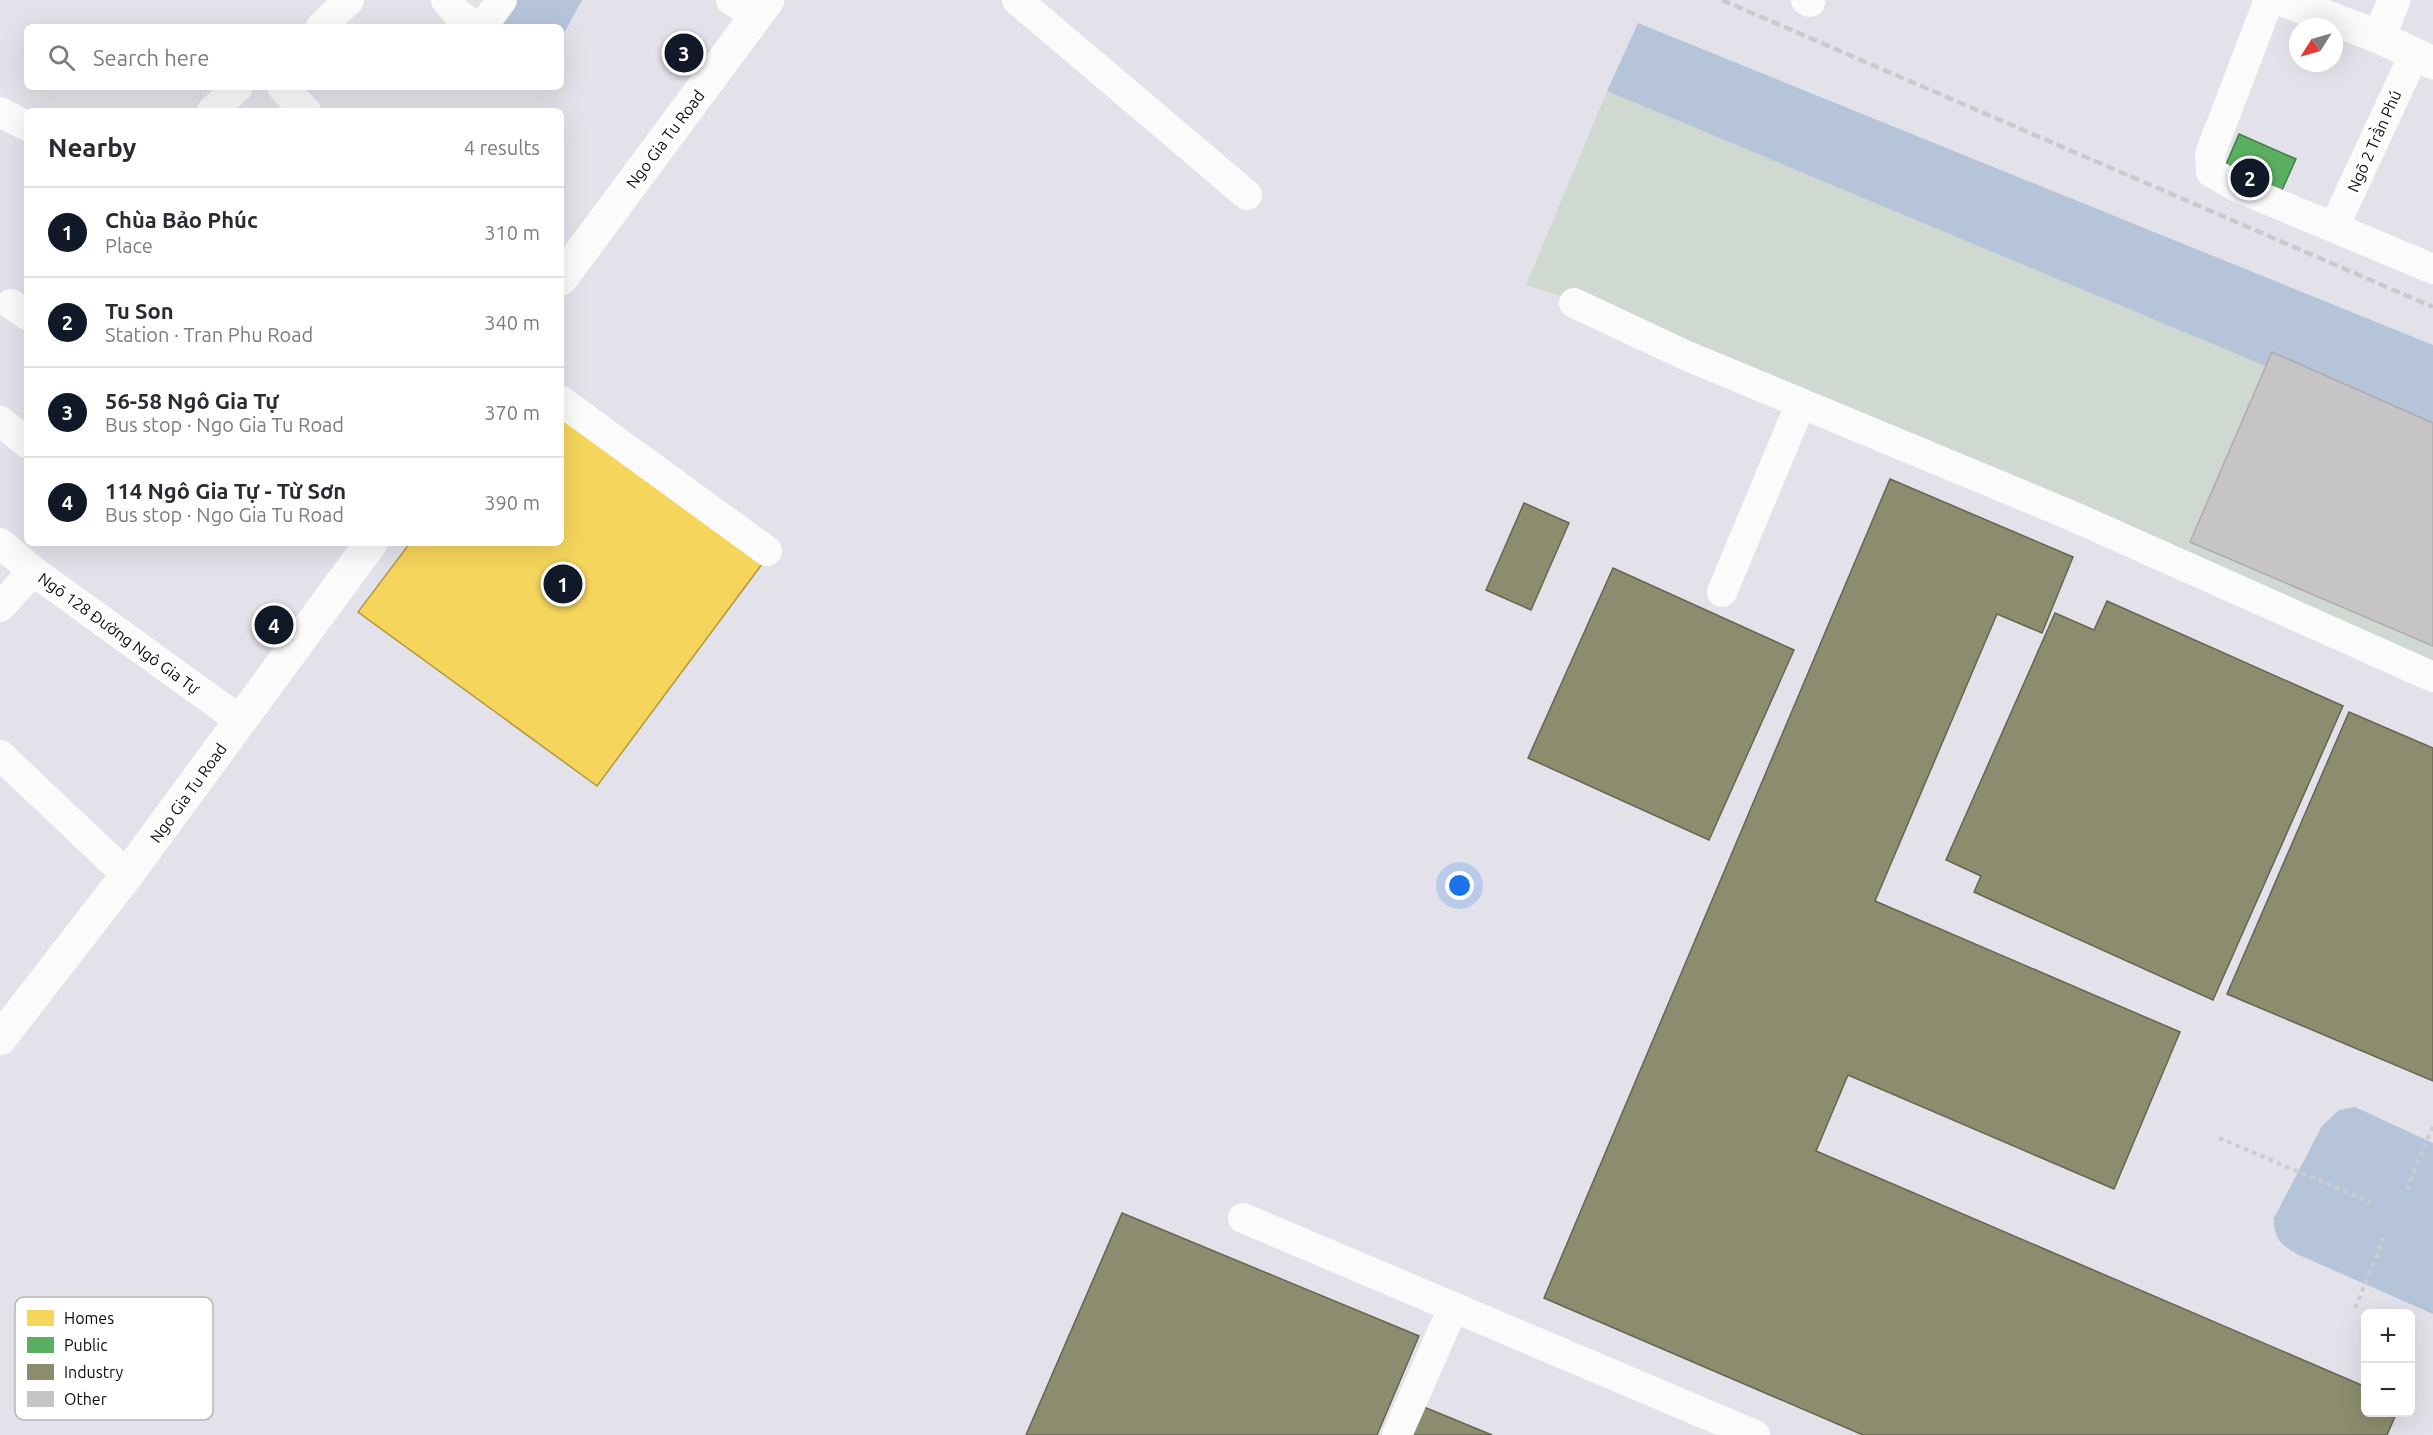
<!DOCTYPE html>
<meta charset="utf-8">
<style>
:root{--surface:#fff;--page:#f2f2f3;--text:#2b2b33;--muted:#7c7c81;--line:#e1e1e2;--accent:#111827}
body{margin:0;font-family:Ubuntu,sans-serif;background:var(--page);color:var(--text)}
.controls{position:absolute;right:18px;bottom:18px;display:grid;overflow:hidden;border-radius:9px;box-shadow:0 6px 24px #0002}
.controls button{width:54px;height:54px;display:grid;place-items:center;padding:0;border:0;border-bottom:2px solid var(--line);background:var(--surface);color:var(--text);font:30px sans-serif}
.compass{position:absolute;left:2289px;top:18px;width:54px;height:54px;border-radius:50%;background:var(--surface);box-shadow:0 6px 24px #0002;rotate:233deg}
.you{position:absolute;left:1460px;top:886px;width:21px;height:21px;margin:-15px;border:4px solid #fff;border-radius:50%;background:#1a73e8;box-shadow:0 0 0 9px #1a73e833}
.badge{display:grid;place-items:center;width:39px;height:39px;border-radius:50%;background:var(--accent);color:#fff;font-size:20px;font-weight:700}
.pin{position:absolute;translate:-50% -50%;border:3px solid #fff;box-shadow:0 2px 6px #0006}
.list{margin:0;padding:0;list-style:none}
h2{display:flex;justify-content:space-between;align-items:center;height:78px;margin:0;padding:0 24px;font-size:26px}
h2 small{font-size:20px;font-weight:400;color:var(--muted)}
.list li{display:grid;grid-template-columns:39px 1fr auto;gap:18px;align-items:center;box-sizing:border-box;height:90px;padding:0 24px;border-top:2px solid var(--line)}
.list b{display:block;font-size:22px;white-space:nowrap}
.list p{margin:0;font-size:20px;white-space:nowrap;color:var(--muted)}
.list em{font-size:20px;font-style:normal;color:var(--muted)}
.icon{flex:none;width:33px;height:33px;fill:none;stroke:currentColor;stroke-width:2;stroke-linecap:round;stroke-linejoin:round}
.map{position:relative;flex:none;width:2433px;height:1435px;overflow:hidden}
.search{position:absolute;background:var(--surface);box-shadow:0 6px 24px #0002;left:24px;top:24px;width:540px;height:66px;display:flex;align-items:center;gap:15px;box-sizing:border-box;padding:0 21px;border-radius:9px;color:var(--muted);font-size:22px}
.panel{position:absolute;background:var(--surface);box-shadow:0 6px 24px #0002;left:24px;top:108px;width:540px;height:438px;border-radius:9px}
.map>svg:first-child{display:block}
.green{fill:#d0d9d1}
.water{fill:#b6c4d9}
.homes{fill:#f6d55c;stroke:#b09845;stroke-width:1.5}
.public{fill:#5aae61;stroke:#437d49;stroke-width:1.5}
.industry{fill:#8c8c6e;stroke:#666552;stroke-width:1.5}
.building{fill:#c7c4c8;stroke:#aeaaaf;stroke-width:1.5}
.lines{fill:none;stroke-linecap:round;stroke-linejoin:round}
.path{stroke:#cccccf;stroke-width:4;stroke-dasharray:4.5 4.5;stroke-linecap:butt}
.minor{stroke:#fbfbfc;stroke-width:30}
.major{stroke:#fbfbfc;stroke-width:33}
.rail{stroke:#cacacd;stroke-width:4.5;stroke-dasharray:9 4.5;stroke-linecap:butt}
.labels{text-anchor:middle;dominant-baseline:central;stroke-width:6;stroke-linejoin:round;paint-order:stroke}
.street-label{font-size:16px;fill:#0c0b10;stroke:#fff}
.key{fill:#fff;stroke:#b6b6b7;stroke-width:1.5}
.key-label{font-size:16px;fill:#0c0b10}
</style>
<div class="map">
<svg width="2433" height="1435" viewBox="0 0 2433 1435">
<rect width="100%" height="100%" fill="#e3e2ea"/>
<path class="green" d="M 1607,91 L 2433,436 L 2433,663 L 1656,327 L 1526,285 Z"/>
<path class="water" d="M 514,0 L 582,0 L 561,39 L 561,27 L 494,27 Z
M 1638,23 L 2433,345 L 2433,436 L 1607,91 Z
M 2355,1107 L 2433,1143 L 2433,1314 L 2299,1255 C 2282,1246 2273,1239 2274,1218 L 2322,1126 L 2339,1110 Z"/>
<path class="homes" d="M 561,402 L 768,556 L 597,786 L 358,612 L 410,543 L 561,543 Z"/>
<path class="public" d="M 2239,134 L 2296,159 L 2278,199 L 2225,167 Z"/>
<path class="industry" d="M 1890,479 L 2073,557 L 2042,633 L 1997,614 L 1875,901 L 2180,1032 L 2114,1189 L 1848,1075 L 1816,1151 L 2366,1387 L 2366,1412 L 2397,1412 L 2387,1435 L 1863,1435 L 1544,1298 Z
M 1524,503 L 1569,523 L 1531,610 L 1486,590 Z
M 1613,568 L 1794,650 L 1709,840 L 1528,758 Z
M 2107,601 L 2343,706 L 2213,1000 L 1974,892 L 1981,876 L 1946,860 L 2055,613 L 2094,630 Z
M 2349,712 L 2433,748 L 2433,1081 L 2227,994 Z
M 1122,1213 L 1419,1336 L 1377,1435 L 1026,1435 Z
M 1419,1405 L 1492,1435 L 1407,1435 Z"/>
<path class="building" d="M 2272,352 L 2433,423 L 2433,646 L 2190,542 Z"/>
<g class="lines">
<path class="path" d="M 2219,1138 L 2370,1202
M 2407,1189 L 2433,1126
M 2355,1308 L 2384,1238"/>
<path class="minor" d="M 446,0 L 457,13 L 476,27
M 731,0 L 757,15
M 1017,0 L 1247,195
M 1806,0 L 1810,2
M 2269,0 L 2210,154 L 2211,172 L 2237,187 L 2433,269
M 321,27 L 349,0
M 482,27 L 502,0
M 282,87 L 306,111
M 212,111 L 238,87
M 0,112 L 27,126
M 2334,227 L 2414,55
M 1574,303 L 1685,355 L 2070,515 L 2433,677
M 11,304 L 27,315
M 561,401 L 767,551
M 0,421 L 27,443
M 0,543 L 33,571 L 241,721
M 1722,592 L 1801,403
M 0,607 L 33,571
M 0,755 L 127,875
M 1243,1218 L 1755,1435
M 1397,1435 L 1453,1308"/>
<path class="major" d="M 2283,0 L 2379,37 L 2433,63
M 2379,37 L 2394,0
M 561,279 L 768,0
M 0,1039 L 127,875 L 371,543"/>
<path class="rail" d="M 1722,0 L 2433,307"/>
</g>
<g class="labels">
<g class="street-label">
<text transform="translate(665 139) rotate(-53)">Ngo Gia Tu Road</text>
<text transform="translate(2374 141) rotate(-66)">Ngõ 2 Trần Phú</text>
<text transform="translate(119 633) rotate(36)">Ngõ 128 Đường Ngô Gia Tự</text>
<text transform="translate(188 793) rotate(-54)">Ngo Gia Tu Road</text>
</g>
</g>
<rect x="15" y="1297" width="198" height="123" rx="9" class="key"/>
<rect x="27" y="1310" width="27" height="16" fill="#f6d55c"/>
<rect x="27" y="1337" width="27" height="16" fill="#5aae61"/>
<rect x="27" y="1364" width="27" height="16" fill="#8c8c6e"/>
<rect x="27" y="1391" width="27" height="16" fill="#c7c4c8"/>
<g class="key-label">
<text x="64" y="1324">Homes</text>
<text x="64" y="1351">Public</text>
<text x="64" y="1378">Industry</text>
<text x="64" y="1405">Other</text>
</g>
</svg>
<div class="controls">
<button>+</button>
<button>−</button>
</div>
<svg class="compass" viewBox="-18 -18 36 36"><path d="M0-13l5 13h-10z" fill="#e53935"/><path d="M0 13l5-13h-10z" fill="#7c7c81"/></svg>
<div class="you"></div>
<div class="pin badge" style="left:563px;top:584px">1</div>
<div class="pin badge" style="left:2250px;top:178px">2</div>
<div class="pin badge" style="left:684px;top:53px">3</div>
<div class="pin badge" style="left:274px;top:625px">4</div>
<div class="search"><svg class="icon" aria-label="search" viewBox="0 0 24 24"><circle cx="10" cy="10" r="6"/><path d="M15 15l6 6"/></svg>Search here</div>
<section class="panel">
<h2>Nearby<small>4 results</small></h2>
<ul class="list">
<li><span class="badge">1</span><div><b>Chùa Bảo Phúc</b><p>Place</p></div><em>310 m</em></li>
<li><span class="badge">2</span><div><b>Tu Son</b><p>Station · Tran Phu Road</p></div><em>340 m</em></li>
<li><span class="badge">3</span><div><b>56-58 Ngô Gia Tự</b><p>Bus stop · Ngo Gia Tu Road</p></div><em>370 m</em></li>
<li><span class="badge">4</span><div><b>114 Ngô Gia Tự - Từ Sơn</b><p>Bus stop · Ngo Gia Tu Road</p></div><em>390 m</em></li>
</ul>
</section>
</div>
